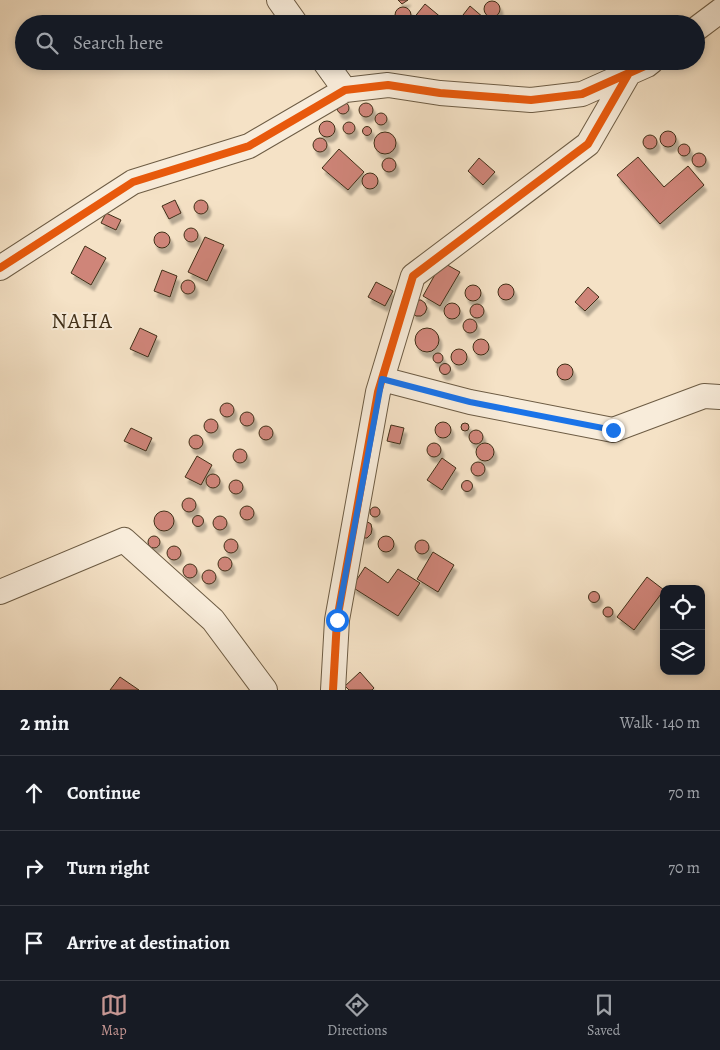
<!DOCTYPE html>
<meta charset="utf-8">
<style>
:root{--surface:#171b24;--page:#242831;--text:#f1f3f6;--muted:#9ea1a6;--line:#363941;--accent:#c59692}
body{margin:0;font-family:Alegreya,serif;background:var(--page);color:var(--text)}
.controls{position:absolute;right:15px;bottom:15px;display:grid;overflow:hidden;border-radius:10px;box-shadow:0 2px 8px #0003}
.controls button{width:45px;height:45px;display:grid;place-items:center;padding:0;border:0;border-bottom:1px solid var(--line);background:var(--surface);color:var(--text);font:25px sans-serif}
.stop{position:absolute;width:15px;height:15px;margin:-11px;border:4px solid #1a73e8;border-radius:50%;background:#fff}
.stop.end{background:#1a73e8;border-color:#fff;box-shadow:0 1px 5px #0008}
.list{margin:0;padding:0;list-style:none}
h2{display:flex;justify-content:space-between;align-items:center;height:65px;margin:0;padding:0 20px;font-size:21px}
h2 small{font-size:16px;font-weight:400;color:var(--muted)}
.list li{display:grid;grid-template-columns:32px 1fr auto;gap:15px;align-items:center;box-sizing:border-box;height:75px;padding:0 20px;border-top:1px solid var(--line)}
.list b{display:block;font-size:19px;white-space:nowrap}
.list em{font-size:16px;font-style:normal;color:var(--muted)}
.icon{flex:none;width:28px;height:28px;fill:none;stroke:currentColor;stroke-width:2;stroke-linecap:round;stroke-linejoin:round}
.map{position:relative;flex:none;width:720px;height:690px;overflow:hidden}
.search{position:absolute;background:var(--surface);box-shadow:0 2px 8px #0003;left:15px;right:15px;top:15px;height:55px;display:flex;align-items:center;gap:12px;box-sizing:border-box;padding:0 18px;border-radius:28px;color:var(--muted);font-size:19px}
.sheet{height:290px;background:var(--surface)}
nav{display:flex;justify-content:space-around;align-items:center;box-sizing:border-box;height:70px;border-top:1px solid var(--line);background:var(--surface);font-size:14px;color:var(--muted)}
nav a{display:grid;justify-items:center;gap:2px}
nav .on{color:var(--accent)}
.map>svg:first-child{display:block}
.building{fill:#cf8579;stroke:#402f18;filter:url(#shadow)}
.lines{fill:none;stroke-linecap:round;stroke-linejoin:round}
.street-casing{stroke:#6d5c44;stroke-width:26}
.street{stroke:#f8ecda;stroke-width:24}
.cycleway-casing{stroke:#f8ecda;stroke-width:11}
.cycleway{stroke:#e8590c;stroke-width:8}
.route{stroke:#1a73e8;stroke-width:6}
.labels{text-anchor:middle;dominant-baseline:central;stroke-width:4;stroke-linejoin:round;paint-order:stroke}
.quarter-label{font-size:22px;letter-spacing:1px;fill:#402f18;stroke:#f8ecda}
</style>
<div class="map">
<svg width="720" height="690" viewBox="0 0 720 690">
<defs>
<filter id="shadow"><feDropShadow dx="3" dy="5.5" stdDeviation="1" flood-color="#0004"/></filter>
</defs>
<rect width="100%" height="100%" fill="#f5e2c6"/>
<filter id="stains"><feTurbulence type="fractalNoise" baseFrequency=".004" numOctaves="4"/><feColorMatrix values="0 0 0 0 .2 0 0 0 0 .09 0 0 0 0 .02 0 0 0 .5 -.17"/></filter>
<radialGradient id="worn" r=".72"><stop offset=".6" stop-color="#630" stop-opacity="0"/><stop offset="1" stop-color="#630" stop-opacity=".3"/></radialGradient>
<path class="building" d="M 398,0 L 408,0 L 402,4 Z
M484 9a8 8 0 1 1 16 0a8 8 0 1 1-16 0Z
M 425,4 L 449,24 L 409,24 Z
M 470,6 L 491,24 L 456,24 Z
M395 15a8 8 0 1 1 16 0a8 8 0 1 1-16 0Z
M337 108a6 6 0 1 1 12 0a6 6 0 1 1-12 0Z
M359 110a7 7 0 1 1 14 0a7 7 0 1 1-14 0Z
M375 119a6 6 0 1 1 12 0a6 6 0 1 1-12 0Z
M319 129a8 8 0 1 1 16 0a8 8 0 1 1-16 0Z
M343 128a6 6 0 1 1 12 0a6 6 0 1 1-12 0Z
M362.5 131a4.5 4.5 0 1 1 9 0a4.5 4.5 0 1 1-9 0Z
M660 139a8 8 0 1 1 16 0a8 8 0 1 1-16 0Z
M374 143a11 11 0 1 1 22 0a11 11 0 1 1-22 0Z
M643 142a7 7 0 1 1 14 0a7 7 0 1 1-14 0Z
M313 145a7 7 0 1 1 14 0a7 7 0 1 1-14 0Z
M678 150a6 6 0 1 1 12 0a6 6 0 1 1-12 0Z
M 339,149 L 364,172 L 348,190 L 322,168 Z
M692 160a7 7 0 1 1 14 0a7 7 0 1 1-14 0Z
M 638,157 L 664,187 L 688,166 L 704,185 L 660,224 L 617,175 Z
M382 165a7 7 0 1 1 14 0a7 7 0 1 1-14 0Z
M 479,158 L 495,172 L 483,185 L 468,171 Z
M362 181a8 8 0 1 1 16 0a8 8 0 1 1-16 0Z
M 175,200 L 181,213 L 169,219 L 162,206 Z
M194 207a7 7 0 1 1 14 0a7 7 0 1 1-14 0Z
M 106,213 L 121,220 L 116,230 L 101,223 Z
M184 235a7 7 0 1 1 14 0a7 7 0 1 1-14 0Z
M154 240a8 8 0 1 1 16 0a8 8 0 1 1-16 0Z
M 205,237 L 224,245 L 207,281 L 188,272 Z
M 85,246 L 106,258 L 91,285 L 71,273 Z
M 442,262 L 460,272 L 440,306 L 423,296 Z
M 162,270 L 177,276 L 170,297 L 154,291 Z
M181 287a7 7 0 1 1 14 0a7 7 0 1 1-14 0Z
M 376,282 L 393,291 L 385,306 L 368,297 Z
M498 292a8 8 0 1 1 16 0a8 8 0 1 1-16 0Z
M465 293a8 8 0 1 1 16 0a8 8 0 1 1-16 0Z
M 588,287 L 599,297 L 585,311 L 575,302 Z
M 417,300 L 421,300 L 425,303 L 427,308 L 425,313 L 421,316 L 416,316 L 412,313 Z
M444 311a8 8 0 1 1 16 0a8 8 0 1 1-16 0Z
M470 311a7 7 0 1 1 14 0a7 7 0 1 1-14 0Z
M463 326a7 7 0 1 1 14 0a7 7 0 1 1-14 0Z
M415 340a12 12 0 1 1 24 0a12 12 0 1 1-24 0Z
M 140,328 L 157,336 L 148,357 L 130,349 Z
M473 347a8 8 0 1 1 16 0a8 8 0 1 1-16 0Z
M451 357a8 8 0 1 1 16 0a8 8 0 1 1-16 0Z
M433 358a5 5 0 1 1 10 0a5 5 0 1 1-10 0Z
M439.5 369a5.5 5.5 0 1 1 11 0a5.5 5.5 0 1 1-11 0Z
M557 372a8 8 0 1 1 16 0a8 8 0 1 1-16 0Z
M220 410a7 7 0 1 1 14 0a7 7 0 1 1-14 0Z
M240 419a7 7 0 1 1 14 0a7 7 0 1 1-14 0Z
M204 426a7 7 0 1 1 14 0a7 7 0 1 1-14 0Z
M435 430a8 8 0 1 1 16 0a8 8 0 1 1-16 0Z
M461 427a4 4 0 1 1 8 0a4 4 0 1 1-8 0Z
M 391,425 L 404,428 L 400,444 L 387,441 Z
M259 433a7 7 0 1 1 14 0a7 7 0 1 1-14 0Z
M 131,428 L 152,438 L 146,451 L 124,441 Z
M469 437a7 7 0 1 1 14 0a7 7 0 1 1-14 0Z
M189 442a7 7 0 1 1 14 0a7 7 0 1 1-14 0Z
M476 452a9 9 0 1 1 18 0a9 9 0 1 1-18 0Z
M427 450a7 7 0 1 1 14 0a7 7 0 1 1-14 0Z
M233 456a7 7 0 1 1 14 0a7 7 0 1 1-14 0Z
M 197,456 L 212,465 L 201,485 L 185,477 Z
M 442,458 L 456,468 L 442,490 L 427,480 Z
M471 469a7 7 0 1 1 14 0a7 7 0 1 1-14 0Z
M206 481a7 7 0 1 1 14 0a7 7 0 1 1-14 0Z
M229 487a7 7 0 1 1 14 0a7 7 0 1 1-14 0Z
M461.5 486a5.5 5.5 0 1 1 11 0a5.5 5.5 0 1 1-11 0Z
M182 505a7 7 0 1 1 14 0a7 7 0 1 1-14 0Z
M240 513a7 7 0 1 1 14 0a7 7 0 1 1-14 0Z
M370 512a5 5 0 1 1 10 0a5 5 0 1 1-10 0Z
M154 521a10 10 0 1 1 20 0a10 10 0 1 1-20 0Z
M192.5 521a5.5 5.5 0 1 1 11 0a5.5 5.5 0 1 1-11 0Z
M213 523a7 7 0 1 1 14 0a7 7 0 1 1-14 0Z
M 366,521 L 371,524 L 372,529 L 371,534 L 367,538 L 361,538 Z
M148 542a6 6 0 1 1 12 0a6 6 0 1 1-12 0Z
M378 544a8 8 0 1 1 16 0a8 8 0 1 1-16 0Z
M224 546a7 7 0 1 1 14 0a7 7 0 1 1-14 0Z
M415 547a7 7 0 1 1 14 0a7 7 0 1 1-14 0Z
M167 553a7 7 0 1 1 14 0a7 7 0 1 1-14 0Z
M 433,552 L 454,565 L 438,592 L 417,579 Z
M218 564a7 7 0 1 1 14 0a7 7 0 1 1-14 0Z
M183 571a7 7 0 1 1 14 0a7 7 0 1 1-14 0Z
M 365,567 L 388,583 L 398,569 L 420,583 L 398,616 L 352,587 Z
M202 577a7 7 0 1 1 14 0a7 7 0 1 1-14 0Z
M 647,577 L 664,590 L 634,630 L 617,617 Z
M588.5 597a5.5 5.5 0 1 1 11 0a5.5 5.5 0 1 1-11 0Z
M603 612a5 5 0 1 1 10 0a5 5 0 1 1-10 0Z
M 360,672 L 374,688 L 372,690 L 349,690 L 345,686 Z
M 120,677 L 139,690 L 110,690 Z"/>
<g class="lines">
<g class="street-casing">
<path id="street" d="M 279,0 L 296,24
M 696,29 L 720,11
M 324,61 L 345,90
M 0,268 L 133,182 L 249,146 L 345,90 L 388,85 L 440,93 L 531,100 L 582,94 L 647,65 L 652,61
M 382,379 L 470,402 L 613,430 L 704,396 L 720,397
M 0,592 L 124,540 L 213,620 L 265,690
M 333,690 L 337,620 L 378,392 L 413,276 L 588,144 L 629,73"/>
</g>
<use href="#street" class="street"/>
<g class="cycleway-casing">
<path id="cycleway" d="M 0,268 L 133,182 L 249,146 L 345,90 L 388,85 L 440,93 L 531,100 L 582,94 L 647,65 L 652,61
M 333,690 L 337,620 L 378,392 L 413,276 L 588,144 L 629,73"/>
</g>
<use href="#cycleway" class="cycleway"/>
</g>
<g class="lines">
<path class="route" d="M 337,620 L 382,379 L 470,402 L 613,430"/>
</g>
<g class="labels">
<g class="quarter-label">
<text x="82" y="321">NAHA</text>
</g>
</g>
<rect width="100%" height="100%" filter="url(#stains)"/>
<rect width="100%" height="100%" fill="url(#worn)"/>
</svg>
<div class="controls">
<button><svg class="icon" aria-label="locate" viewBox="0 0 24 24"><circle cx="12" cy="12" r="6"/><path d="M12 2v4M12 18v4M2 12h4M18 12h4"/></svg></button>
<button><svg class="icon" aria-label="layers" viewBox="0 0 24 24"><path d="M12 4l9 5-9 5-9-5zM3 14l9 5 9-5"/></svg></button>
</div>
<div class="stop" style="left:337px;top:620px"></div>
<div class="stop end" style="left:613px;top:430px"></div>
<div class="search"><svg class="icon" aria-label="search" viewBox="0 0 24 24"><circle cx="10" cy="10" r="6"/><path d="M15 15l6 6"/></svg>Search here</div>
</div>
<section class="sheet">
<h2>2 min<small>Walk · 140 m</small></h2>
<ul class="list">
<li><svg class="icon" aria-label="ahead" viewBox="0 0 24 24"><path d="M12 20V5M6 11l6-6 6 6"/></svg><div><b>Continue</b></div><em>70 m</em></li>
<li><svg class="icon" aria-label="right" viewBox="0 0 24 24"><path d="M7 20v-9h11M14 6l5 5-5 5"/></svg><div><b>Turn right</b></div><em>70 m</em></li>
<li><svg class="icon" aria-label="arrive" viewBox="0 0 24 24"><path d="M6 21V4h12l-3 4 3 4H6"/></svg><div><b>Arrive at destination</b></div></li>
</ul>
</section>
<nav>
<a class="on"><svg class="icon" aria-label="map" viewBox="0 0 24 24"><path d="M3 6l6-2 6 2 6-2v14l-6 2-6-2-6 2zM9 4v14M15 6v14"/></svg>Map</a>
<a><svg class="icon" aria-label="directions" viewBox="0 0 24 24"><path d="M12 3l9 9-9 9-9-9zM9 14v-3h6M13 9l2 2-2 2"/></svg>Directions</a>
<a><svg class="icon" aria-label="saved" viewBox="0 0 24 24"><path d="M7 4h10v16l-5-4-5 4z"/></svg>Saved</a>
</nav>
